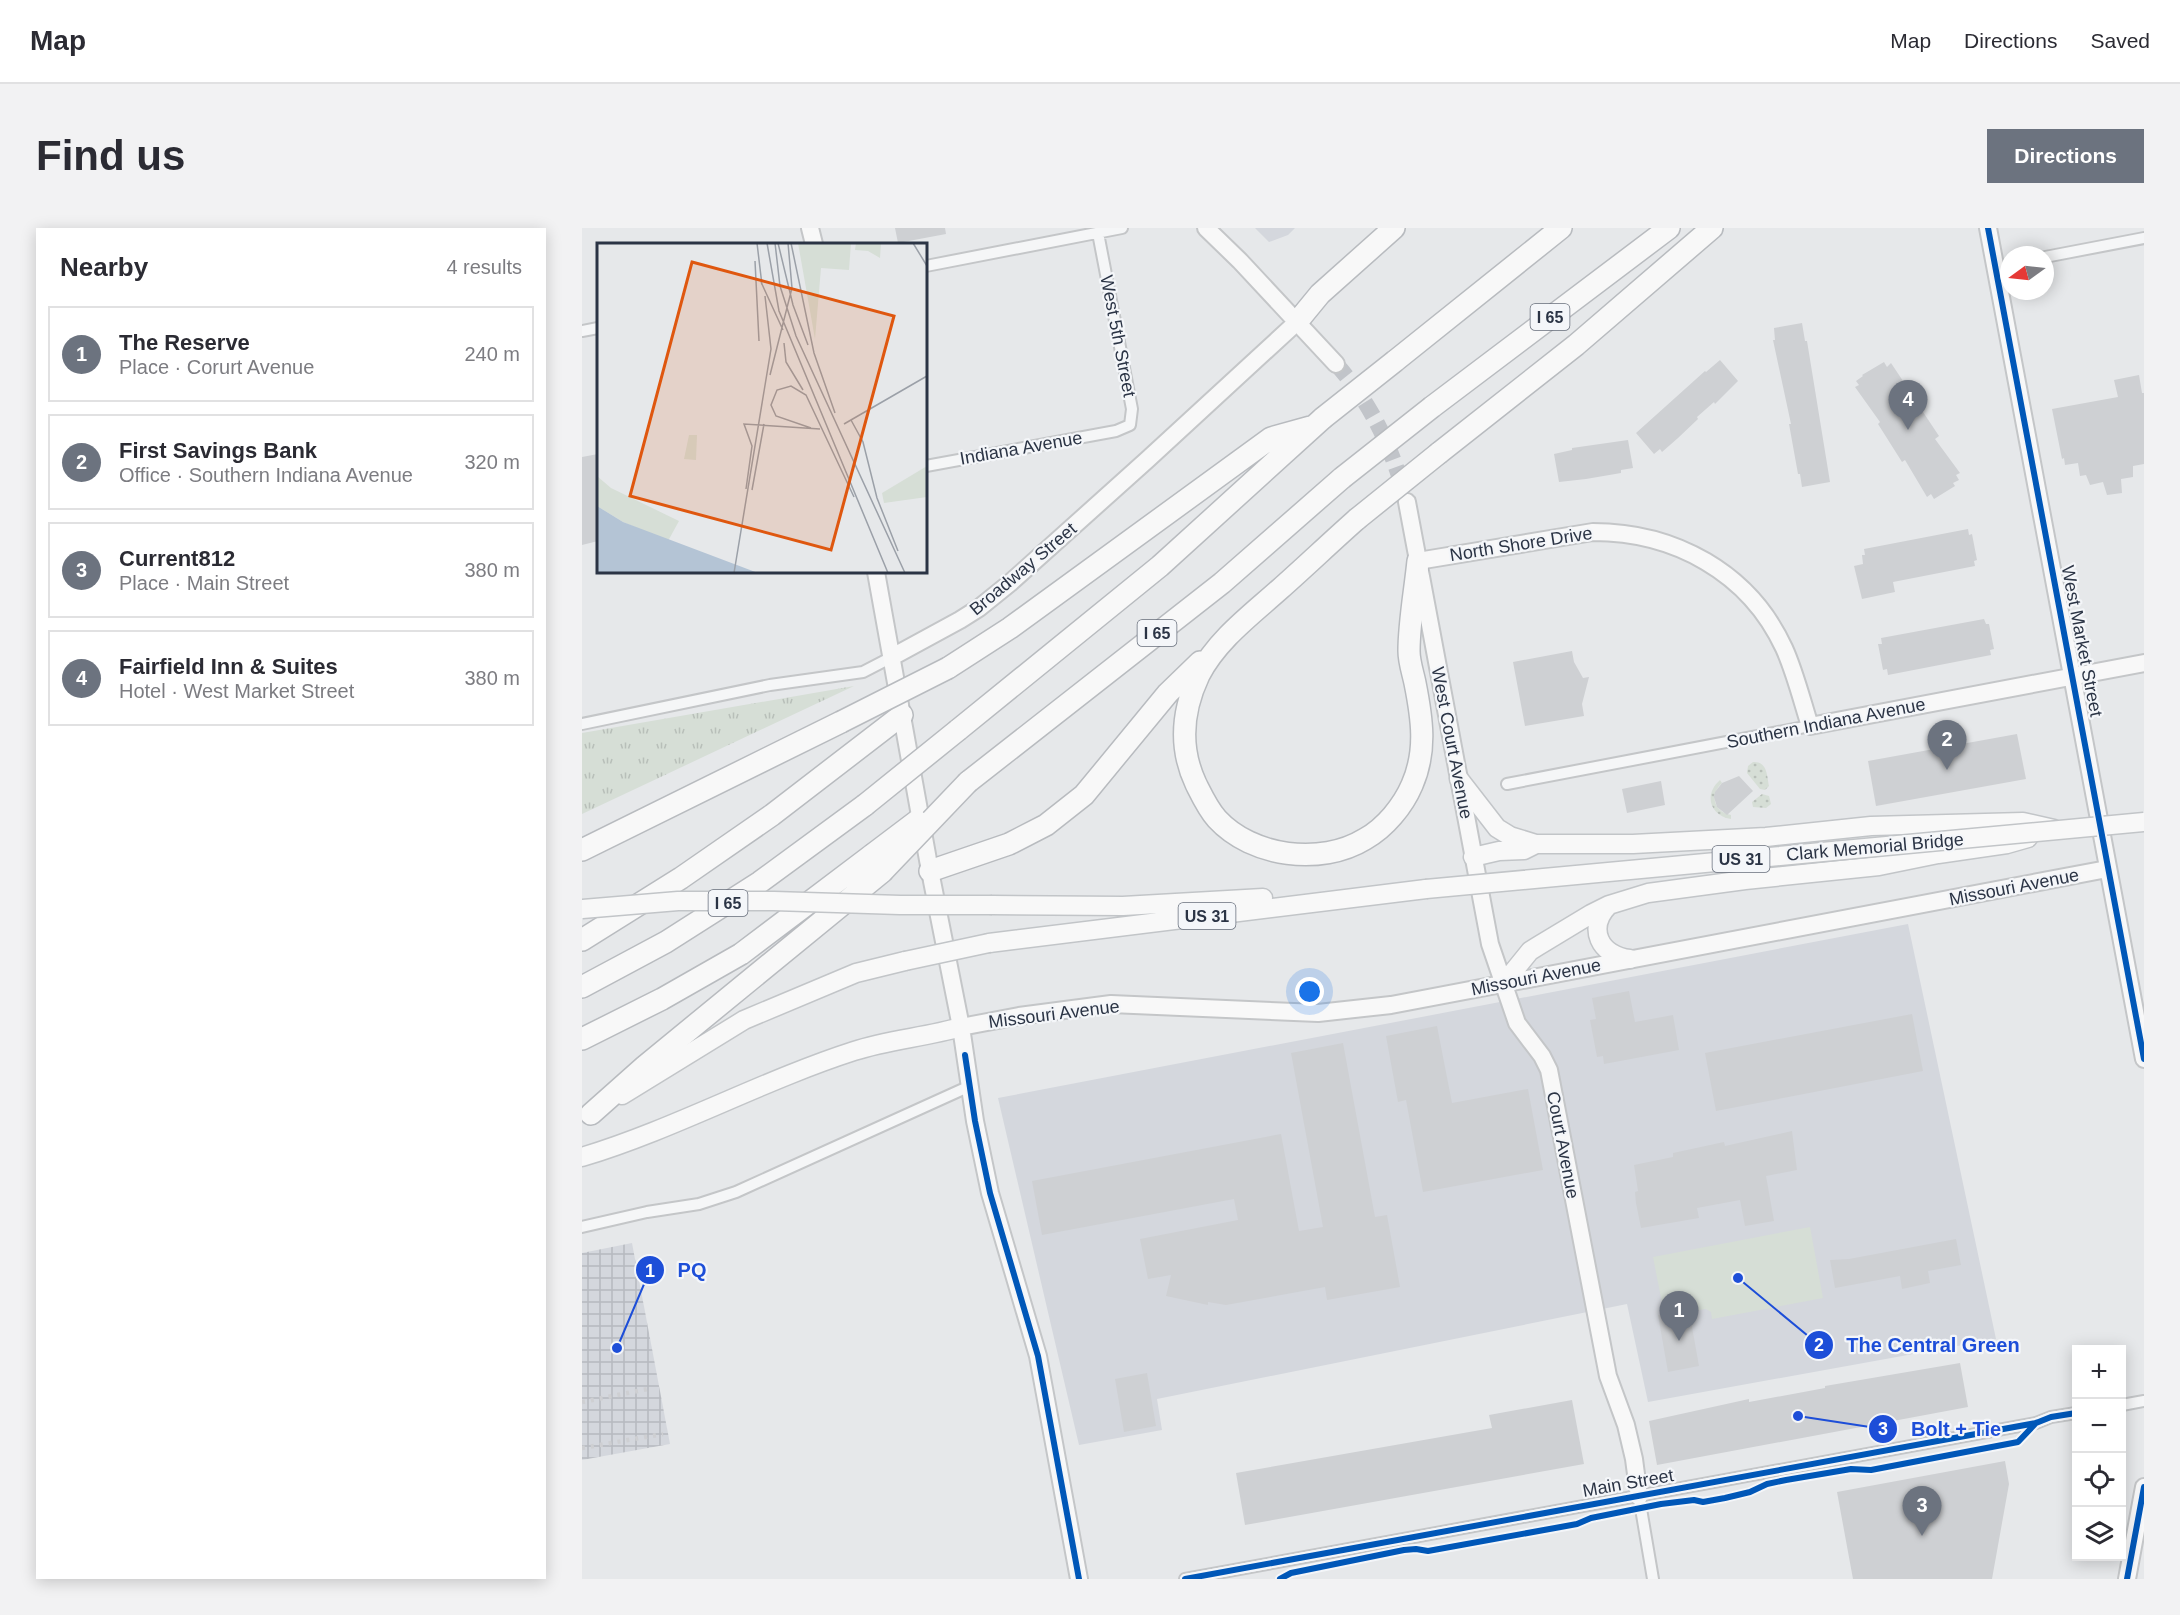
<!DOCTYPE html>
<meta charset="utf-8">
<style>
:root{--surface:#fff;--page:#f2f2f3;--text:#2b2b33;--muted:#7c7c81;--line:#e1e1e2;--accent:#6c737f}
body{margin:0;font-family:Helvetica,sans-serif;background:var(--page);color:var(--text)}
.controls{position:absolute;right:18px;bottom:18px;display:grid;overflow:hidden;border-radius:0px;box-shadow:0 3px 15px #0003}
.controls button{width:54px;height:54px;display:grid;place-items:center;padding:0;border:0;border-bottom:2px solid var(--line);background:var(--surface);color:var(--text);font:30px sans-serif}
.compass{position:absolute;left:1418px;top:18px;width:54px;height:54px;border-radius:50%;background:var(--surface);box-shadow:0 3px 15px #0003;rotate:255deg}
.you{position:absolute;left:728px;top:764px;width:21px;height:21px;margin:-15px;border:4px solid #fff;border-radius:50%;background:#1a73e8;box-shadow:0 0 0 9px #1a73e833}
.badge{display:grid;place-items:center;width:39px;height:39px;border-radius:50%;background:var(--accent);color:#fff;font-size:20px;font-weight:700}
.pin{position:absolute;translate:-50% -50px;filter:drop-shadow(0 2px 3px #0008)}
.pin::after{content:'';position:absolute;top:32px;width:21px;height:18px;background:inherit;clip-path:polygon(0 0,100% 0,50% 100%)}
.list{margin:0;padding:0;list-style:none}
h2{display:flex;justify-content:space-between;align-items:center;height:78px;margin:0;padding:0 24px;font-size:26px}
h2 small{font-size:20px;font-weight:400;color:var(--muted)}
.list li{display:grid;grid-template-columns:39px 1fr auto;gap:18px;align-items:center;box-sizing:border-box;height:96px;margin:0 12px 12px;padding:0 12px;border:2px solid var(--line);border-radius:0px}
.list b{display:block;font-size:22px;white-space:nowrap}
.list p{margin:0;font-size:20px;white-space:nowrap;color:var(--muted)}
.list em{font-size:20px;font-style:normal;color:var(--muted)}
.icon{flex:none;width:33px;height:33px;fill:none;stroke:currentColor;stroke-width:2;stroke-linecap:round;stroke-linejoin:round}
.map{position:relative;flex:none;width:1562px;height:1351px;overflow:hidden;border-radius:0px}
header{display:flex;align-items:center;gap:36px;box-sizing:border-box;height:84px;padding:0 30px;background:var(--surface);border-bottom:2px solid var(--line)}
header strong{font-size:28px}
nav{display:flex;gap:33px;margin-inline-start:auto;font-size:21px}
.intro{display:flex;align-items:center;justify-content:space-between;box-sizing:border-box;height:144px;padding:0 36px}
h1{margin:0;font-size:42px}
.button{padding:15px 27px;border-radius:0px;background:var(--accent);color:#fff;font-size:21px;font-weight:700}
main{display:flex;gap:36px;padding:0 36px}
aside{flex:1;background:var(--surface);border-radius:0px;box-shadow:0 3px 15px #0003}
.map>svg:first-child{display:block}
.built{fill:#d4d7dd}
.industrial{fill:url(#industrial-grid)}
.grass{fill:url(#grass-tufts)}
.park{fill:#d6ded6}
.garden{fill:url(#garden-dots)}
.building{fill:#ced0d3}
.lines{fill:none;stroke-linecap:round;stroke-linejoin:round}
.secondary-tunnel{stroke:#c1c4c9;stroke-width:16;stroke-dasharray:16 8;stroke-linecap:butt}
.street-casing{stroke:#c4c6c8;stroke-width:14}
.secondary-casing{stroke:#c4c6c8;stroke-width:20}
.primary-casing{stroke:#c2c5c8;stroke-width:21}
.highway-casing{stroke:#b8bbbf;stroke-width:24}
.street{stroke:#f5f6f7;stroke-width:10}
.secondary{stroke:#f8f8f8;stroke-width:16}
.primary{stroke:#f8f8f8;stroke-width:18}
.highway{stroke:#f8f8f8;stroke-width:21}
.rail{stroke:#cecfd2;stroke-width:4.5;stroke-dasharray:3 6;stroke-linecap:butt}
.primary-bridge-casing{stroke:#c2c5c8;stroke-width:21;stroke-linecap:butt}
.highway-bridge-casing{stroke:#b8bbbf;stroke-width:24;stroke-linecap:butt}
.primary-bridge{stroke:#f8f8f8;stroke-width:18}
.highway-bridge{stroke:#f8f8f8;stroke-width:21}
.cycleway-casing{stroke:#f4f6f9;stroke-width:10}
.cycleway{stroke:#0057b8;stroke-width:6}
.labels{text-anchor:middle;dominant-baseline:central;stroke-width:4.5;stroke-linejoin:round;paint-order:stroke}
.shield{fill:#f4f6f9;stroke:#676e7b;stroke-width:1.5}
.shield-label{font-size:16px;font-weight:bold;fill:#2b3445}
.street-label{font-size:18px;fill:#2b3445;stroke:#f4f6f9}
.inset-road{fill:none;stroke:#9ba0a8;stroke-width:1.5}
.view{fill:#df570f;fill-opacity:0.15;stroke:#df570f;stroke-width:3}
.inset-edge{fill:none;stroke:#2b3445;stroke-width:3}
.leader{fill:none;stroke:#1d4ed8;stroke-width:2}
.callout-dot{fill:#1d4ed8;stroke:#f4f6f9;stroke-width:2}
.mark-label{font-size:18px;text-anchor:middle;font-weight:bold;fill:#fff}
.callout-label{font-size:20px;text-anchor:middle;font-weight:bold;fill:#1d4ed8;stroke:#f4f6f9;stroke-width:4.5;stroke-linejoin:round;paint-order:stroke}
</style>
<header>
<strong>Map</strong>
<nav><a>Map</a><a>Directions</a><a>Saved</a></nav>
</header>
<div class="intro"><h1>Find us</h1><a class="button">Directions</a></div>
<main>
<aside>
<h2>Nearby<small>4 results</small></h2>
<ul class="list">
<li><span class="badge">1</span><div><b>The Reserve</b><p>Place · Corurt Avenue</p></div><em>240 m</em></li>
<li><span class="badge">2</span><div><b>First Savings Bank</b><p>Office · Southern Indiana Avenue</p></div><em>320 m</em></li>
<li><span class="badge">3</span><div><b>Current812</b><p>Place · Main Street</p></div><em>380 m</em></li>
<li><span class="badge">4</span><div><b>Fairfield Inn &amp; Suites</b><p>Hotel · West Market Street</p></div><em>380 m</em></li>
</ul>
</aside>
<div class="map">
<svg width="1562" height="1351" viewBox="0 0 1562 1351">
<defs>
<pattern id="industrial-grid" width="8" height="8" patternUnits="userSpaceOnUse" patternTransform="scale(1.5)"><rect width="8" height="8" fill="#d4d7dd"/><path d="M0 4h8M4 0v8" fill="none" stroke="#b6b9bf"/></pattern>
<pattern id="grass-tufts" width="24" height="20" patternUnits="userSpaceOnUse" patternTransform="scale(1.5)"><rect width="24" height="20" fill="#d6ded6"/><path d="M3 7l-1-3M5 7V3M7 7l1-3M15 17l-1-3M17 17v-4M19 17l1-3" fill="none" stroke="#b8bfb9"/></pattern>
<pattern id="garden-dots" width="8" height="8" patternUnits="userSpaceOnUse" patternTransform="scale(1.5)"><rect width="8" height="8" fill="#d6ded6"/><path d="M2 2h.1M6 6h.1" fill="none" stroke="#b8bfb9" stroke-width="1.8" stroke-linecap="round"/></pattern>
</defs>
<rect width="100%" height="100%" fill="#e6e8ea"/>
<path class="built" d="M 673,0 L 713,0 L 706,7 L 687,14 Z
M 1326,696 L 1414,1111 L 1066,1174 L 1045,1076 L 575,1171 L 580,1202 L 497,1217 L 416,870 Z"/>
<path class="industrial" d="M 50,1015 L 88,1216 L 0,1232 L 0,1025 Z"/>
<path class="grass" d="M 272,458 L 0,586 L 0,505 Z"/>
<path class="park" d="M 1228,999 L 1241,1070 L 1130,1091 L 1129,1084 L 1124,1081 L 1109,1083 L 1107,1075 L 1081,1080 L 1071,1029 Z"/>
<path class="garden" d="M 1171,534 C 1185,533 1185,547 1187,558 L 1183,562 L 1178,561 L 1165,545 L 1166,538 Z
M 1138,552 L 1140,555 C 1127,567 1132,584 1149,587 L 1149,591 C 1127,587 1122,566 1138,552 Z
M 1180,566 L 1187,568 L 1189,576 L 1184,580 L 1171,579 L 1170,574 Z"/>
<path class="building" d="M 313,0 L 363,0 L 364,6 L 316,15 Z
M 1220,95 L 1223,113 L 1225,113 L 1248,254 L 1220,259 L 1218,246 L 1216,246 L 1207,196 L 1209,196 L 1191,112 L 1193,112 L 1192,100 Z
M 1138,132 L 1156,153 L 1133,176 L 1132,174 L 1115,189 L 1116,191 L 1096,210 L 1080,224 L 1078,221 L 1072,226 L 1054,205 L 1123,143 L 1124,144 Z
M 1302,134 L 1305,139 L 1309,135 L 1321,153 L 1317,155 L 1330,174 L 1333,172 L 1357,208 L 1353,211 L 1378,245 L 1374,247 L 1377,252 L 1371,255 L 1373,258 L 1352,271 L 1349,266 L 1345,269 L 1323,232 L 1320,234 L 1296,196 L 1298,194 L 1273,159 L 1277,157 L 1274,153 L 1281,148 L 1280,147 Z
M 1557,147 L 1560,165 L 1562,165 L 1562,236 L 1551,238 L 1551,249 L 1539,251 L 1540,265 L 1525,267 L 1521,254 L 1508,257 L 1504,247 L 1498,248 L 1496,235 L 1483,237 L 1482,230 L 1480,231 L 1470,181 L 1536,169 L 1532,152 Z
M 1046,212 L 1051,240 L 1039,242 L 1039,245 L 1004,251 L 977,254 L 972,226 L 990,222 L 990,220 Z
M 16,226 L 16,313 L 0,317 L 0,229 Z
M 1386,301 L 1387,307 L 1390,306 L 1395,332 L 1392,333 L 1393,338 L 1311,354 L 1313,364 L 1280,371 L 1272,338 L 1281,336 L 1280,327 L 1283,327 L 1282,321 Z
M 1402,391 L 1404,396 L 1407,396 L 1412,421 L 1408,422 L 1409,427 L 1306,447 L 1305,441 L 1301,442 L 1296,416 L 1300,416 L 1299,410 Z
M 990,423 L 992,434 L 1001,450 L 1007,449 L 1000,476 L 1002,488 L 943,498 L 931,434 Z
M 1435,506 L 1444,551 L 1294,578 L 1286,533 Z
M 1157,548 L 1171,563 L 1145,587 L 1135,579 L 1132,569 L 1133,564 L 1140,555 Z
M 1079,553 L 1083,577 L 1045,585 L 1040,561 Z
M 1047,763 L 1053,794 L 1091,787 L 1097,822 L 1022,836 L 1021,828 L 1015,829 L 1008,792 L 1014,791 L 1010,770 Z
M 1330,786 L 1341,843 L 1134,883 L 1123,825 Z
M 855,798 L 870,875 L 946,861 L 961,942 L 841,964 L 824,872 L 816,874 L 804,808 Z
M 761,815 L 793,989 L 805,987 L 818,1059 L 745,1072 L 743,1059 L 644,1077 L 626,1074 L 626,1077 L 584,1068 L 589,1047 L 566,1051 L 558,1011 L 656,992 L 652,971 L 460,1007 L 450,953 L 699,906 L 717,1003 L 741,999 L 709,825 Z
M 1210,903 L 1215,942 L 1184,948 L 1192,993 L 1163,998 L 1158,972 L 1115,980 L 1117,990 L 1059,1000 L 1054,975 L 1053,964 L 1056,963 L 1052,937 L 1091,929 L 1091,925 L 1142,914 L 1143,918 Z
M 1374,1011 L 1379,1037 L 1346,1043 L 1348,1055 L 1320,1061 L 1318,1048 L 1253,1060 L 1248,1032 L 1267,1031 Z
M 1107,1082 L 1117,1138 L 1086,1144 L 1076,1087 Z
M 1378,1135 L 1386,1179 L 1075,1237 L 1067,1193 L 1167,1171 L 1167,1174 L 1243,1160 L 1243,1158 Z
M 565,1145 L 574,1198 L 542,1204 L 533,1151 Z
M 990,1172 L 1002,1236 L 663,1297 L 654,1245 L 910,1200 L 907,1187 Z
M 1423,1233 L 1427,1256 L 1410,1351 L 1271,1351 L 1255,1264 Z"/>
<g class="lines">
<path class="secondary-tunnel" d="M 754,136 C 787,172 809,218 822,264"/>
<g class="street-casing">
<path id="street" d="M 1463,29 L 1562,10
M 344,38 L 540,0
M 0,103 L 16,100
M 344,238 L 534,203 L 548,197 L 550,181 L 516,5
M 0,496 L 188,457 L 281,444 L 310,429
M 925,556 L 1228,498
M 0,999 L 65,984 L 117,976 L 154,964 L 388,858
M 1540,1177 L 1562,1173
M 1057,1269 L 1071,1351
M 603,1351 L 1454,1195 L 1469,1189 L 1494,1185"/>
</g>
<g class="secondary-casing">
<path id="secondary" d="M 228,0 L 232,16
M 624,0 L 658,33 L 754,136
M 1406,0 L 1562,831
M 825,274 L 908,716 L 935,795 L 960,828 L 967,842 L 1026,1148 L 1044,1197 L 1052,1231 L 1057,1269
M 836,333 L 1011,304 C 1092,304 1167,344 1202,420 C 1213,444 1220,473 1228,498 L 1562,435
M 294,344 L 348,643 L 379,799 L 393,893 L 408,965 L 456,1128 L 497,1351
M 310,429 L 378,392 L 397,380 L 428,355 L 565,232 L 715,94
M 379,799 L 437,788 L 529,776 L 736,785 L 809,777 L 1525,641
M 1545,1351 L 1562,1259"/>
</g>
<g class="primary-casing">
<path id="primary" d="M 877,551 L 915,600 L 928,608 L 954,616
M 891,629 L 917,623 L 942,622 L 954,616 L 1051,616 L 1184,609 L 1289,598 L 1441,594 L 1472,601
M 410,677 L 541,678 L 681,670
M 1027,677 C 1004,700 1018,728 1048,731
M 407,715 L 844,661
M 922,755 L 948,723 L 956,718 L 1009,686 L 1027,677 L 1066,665 L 1163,652 L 1297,638 L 1356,626 L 1425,616 L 1446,610
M 40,867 L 162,792 L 274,745 L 323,733
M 0,929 C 93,901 179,853 272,823 C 305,812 344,809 379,799"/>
</g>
<g class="highway-casing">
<path id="highway" d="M 715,94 L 738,66 L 812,0
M 813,133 L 979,0
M 850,179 L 1087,0
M 857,225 L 994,117 L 1130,0
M 775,291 C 749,314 724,338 698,361 C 669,387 635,412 617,447 C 600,483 597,520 614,556 C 620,568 626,581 635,591 C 670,629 739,638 783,611 C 803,600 821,578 830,557 C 845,523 840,490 833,455 C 831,445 827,434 827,423 C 827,394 833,363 836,333
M 366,440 L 428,400 L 689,210 L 728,199
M 376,502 L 578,338 L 741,190
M 386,554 L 640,355 L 760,250
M 0,622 L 259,494
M 348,643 L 427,616 L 464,597 L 502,567 L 586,465 L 618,434
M 0,712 L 99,650 L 190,587 L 320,487
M 0,759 L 84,714 L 178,654 L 283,577
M 0,811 L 80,771 L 159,726 L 290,627
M 9,886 L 63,838 L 300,644"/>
</g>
<use href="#street" class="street"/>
<use href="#secondary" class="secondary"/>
<use href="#primary" class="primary"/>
<use href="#highway" class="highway"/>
<path class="rail" d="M 0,1174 L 66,1161
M 0,1220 L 81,1206"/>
<g class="primary-bridge-casing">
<path id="primary-bridge" d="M 844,661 L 1562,594
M 0,681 L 96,673 L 192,673 L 318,677 L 410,677
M 323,733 L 407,715"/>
</g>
<g class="highway-bridge-casing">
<path id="highway-bridge" d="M 741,190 L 813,133
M 760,250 L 850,179
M 775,291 L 857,225
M 259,494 L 366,440
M 283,577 L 376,502
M 290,627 L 335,593
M 300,644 L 386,554"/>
</g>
<use href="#primary-bridge" class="primary-bridge"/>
<use href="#highway-bridge" class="highway-bridge"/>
<g class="cycleway-casing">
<path id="cycleway" d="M 1406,0 L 1562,831
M 383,827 L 393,893 L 408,965 L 456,1128 L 497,1351
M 603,1351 L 1454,1195 L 1469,1189 L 1494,1185
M 698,1351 L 709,1345 L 822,1322 L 834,1321 L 846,1323 L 995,1296 L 1009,1290 L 1079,1276 L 1112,1272 L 1121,1274 L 1143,1270 L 1168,1264 L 1185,1256 L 1204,1252 L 1269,1241 L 1289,1242 L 1436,1214 L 1454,1195
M 1545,1351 L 1562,1259"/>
</g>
<use href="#cycleway" class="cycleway"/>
</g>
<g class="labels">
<g class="shield">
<rect x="948.5" y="76" width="39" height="26" rx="4.5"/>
<rect x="555.5" y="392" width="39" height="26" rx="4.5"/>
<rect x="1130.5" y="618" width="57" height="26" rx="4.5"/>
<rect x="126.5" y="662" width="39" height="26" rx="4.5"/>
<rect x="596.5" y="675" width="57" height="26" rx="4.5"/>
</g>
<g class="shield-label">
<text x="968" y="89">I 65</text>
<text x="575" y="405">I 65</text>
<text x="1159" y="631">US 31</text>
<text x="146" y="675">I 65</text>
<text x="625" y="688">US 31</text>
</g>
<g class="street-label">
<text transform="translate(536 108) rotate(79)">West 5th Street</text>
<text transform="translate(439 220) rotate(-10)">Indiana Avenue</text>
<text transform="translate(939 316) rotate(-9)">North Shore Drive</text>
<text transform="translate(441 341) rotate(-40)">Broadway Street</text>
<text transform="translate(1500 413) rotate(79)">West Market Street</text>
<text transform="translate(1244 495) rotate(-11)">Southern Indiana Avenue</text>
<text transform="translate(870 515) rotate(79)">West Court Avenue</text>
<text transform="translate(1293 619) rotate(-5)">Clark Memorial Bridge</text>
<text transform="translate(1432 659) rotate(-11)">Missouri Avenue</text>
<text transform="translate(954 749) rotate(-11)">Missouri Avenue</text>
<text transform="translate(472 786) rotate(-7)">Missouri Avenue</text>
<text transform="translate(981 917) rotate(79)">Court Avenue</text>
<text transform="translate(1046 1255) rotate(-10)">Main Street</text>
</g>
</g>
<g transform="translate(15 15)">
<rect width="330" height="330" fill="#e6e8ea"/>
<path d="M 201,0 L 254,0 L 252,27 L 224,25 L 218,96 Z" fill="#d6ded6"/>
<path d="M 259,0 L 284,0 L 283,15 L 271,8 L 258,7 ZM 92,192 L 100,192 L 99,217 L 87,216 ZM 330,223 L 330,254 L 287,260 L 285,250 ZM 0,233 L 14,245 L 82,278 L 71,298 L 26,279 L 0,263 Z" fill="#d6ded6"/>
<path d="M 0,263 L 26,279 L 161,330 L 0,330 Z" fill="#b4c4d5"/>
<path class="inset-road" d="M 160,0 L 165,42M 170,0 L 182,68 L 291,330M 178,0 L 183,43 L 199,93 L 308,330M 181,0 L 196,62 L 211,102M 194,0 L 217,110 L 238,170M 316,0 L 330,23M 158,18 L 162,98M 164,39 L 186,87M 187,100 L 189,119 L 206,147M 173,132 L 195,45 L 191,0M 254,177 L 266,199 L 280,255 L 301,308M 247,181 L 330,133M 214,185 L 179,173 L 174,162 L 180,147 L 194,143 L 209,152 L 257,254M 149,246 L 155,203 L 147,181 L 223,186M 155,247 L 167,181M 137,330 L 174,106 L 168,53"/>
<path class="view" d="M 95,19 L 297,73 L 234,307 L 33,253 Z"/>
<rect width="330" height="330" class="inset-edge"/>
</g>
<path class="leader" d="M35 1120L68 1042M1156 1050L1237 1117M1216 1188L1301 1201"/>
<g class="callout-dot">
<circle cx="35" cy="1120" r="6"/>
<circle cx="1156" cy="1050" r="6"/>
<circle cx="1216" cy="1188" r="6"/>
<circle cx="68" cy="1042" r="15"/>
<circle cx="1237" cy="1117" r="15"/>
<circle cx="1301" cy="1201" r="15"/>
</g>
<g class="mark-label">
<text x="68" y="1049">1</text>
<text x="1237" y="1123">2</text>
<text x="1301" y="1207">3</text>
</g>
<g class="callout-label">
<text x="110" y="1049">PQ</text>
<text x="1351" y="1124">The Central Green</text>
<text x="1374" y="1208">Bolt + Tie</text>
</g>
</svg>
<div class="controls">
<button>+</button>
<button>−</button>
<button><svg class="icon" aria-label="locate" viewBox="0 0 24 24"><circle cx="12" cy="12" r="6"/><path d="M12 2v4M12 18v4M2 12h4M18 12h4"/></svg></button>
<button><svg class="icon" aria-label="layers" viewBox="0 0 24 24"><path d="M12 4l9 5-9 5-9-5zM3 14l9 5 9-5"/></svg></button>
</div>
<svg class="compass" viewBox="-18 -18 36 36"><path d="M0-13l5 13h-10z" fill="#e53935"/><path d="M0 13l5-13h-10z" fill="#7c7c81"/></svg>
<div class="you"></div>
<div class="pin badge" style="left:1097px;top:1113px">1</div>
<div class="pin badge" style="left:1365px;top:542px">2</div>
<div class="pin badge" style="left:1340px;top:1308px">3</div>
<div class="pin badge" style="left:1326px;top:202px">4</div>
</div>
</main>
